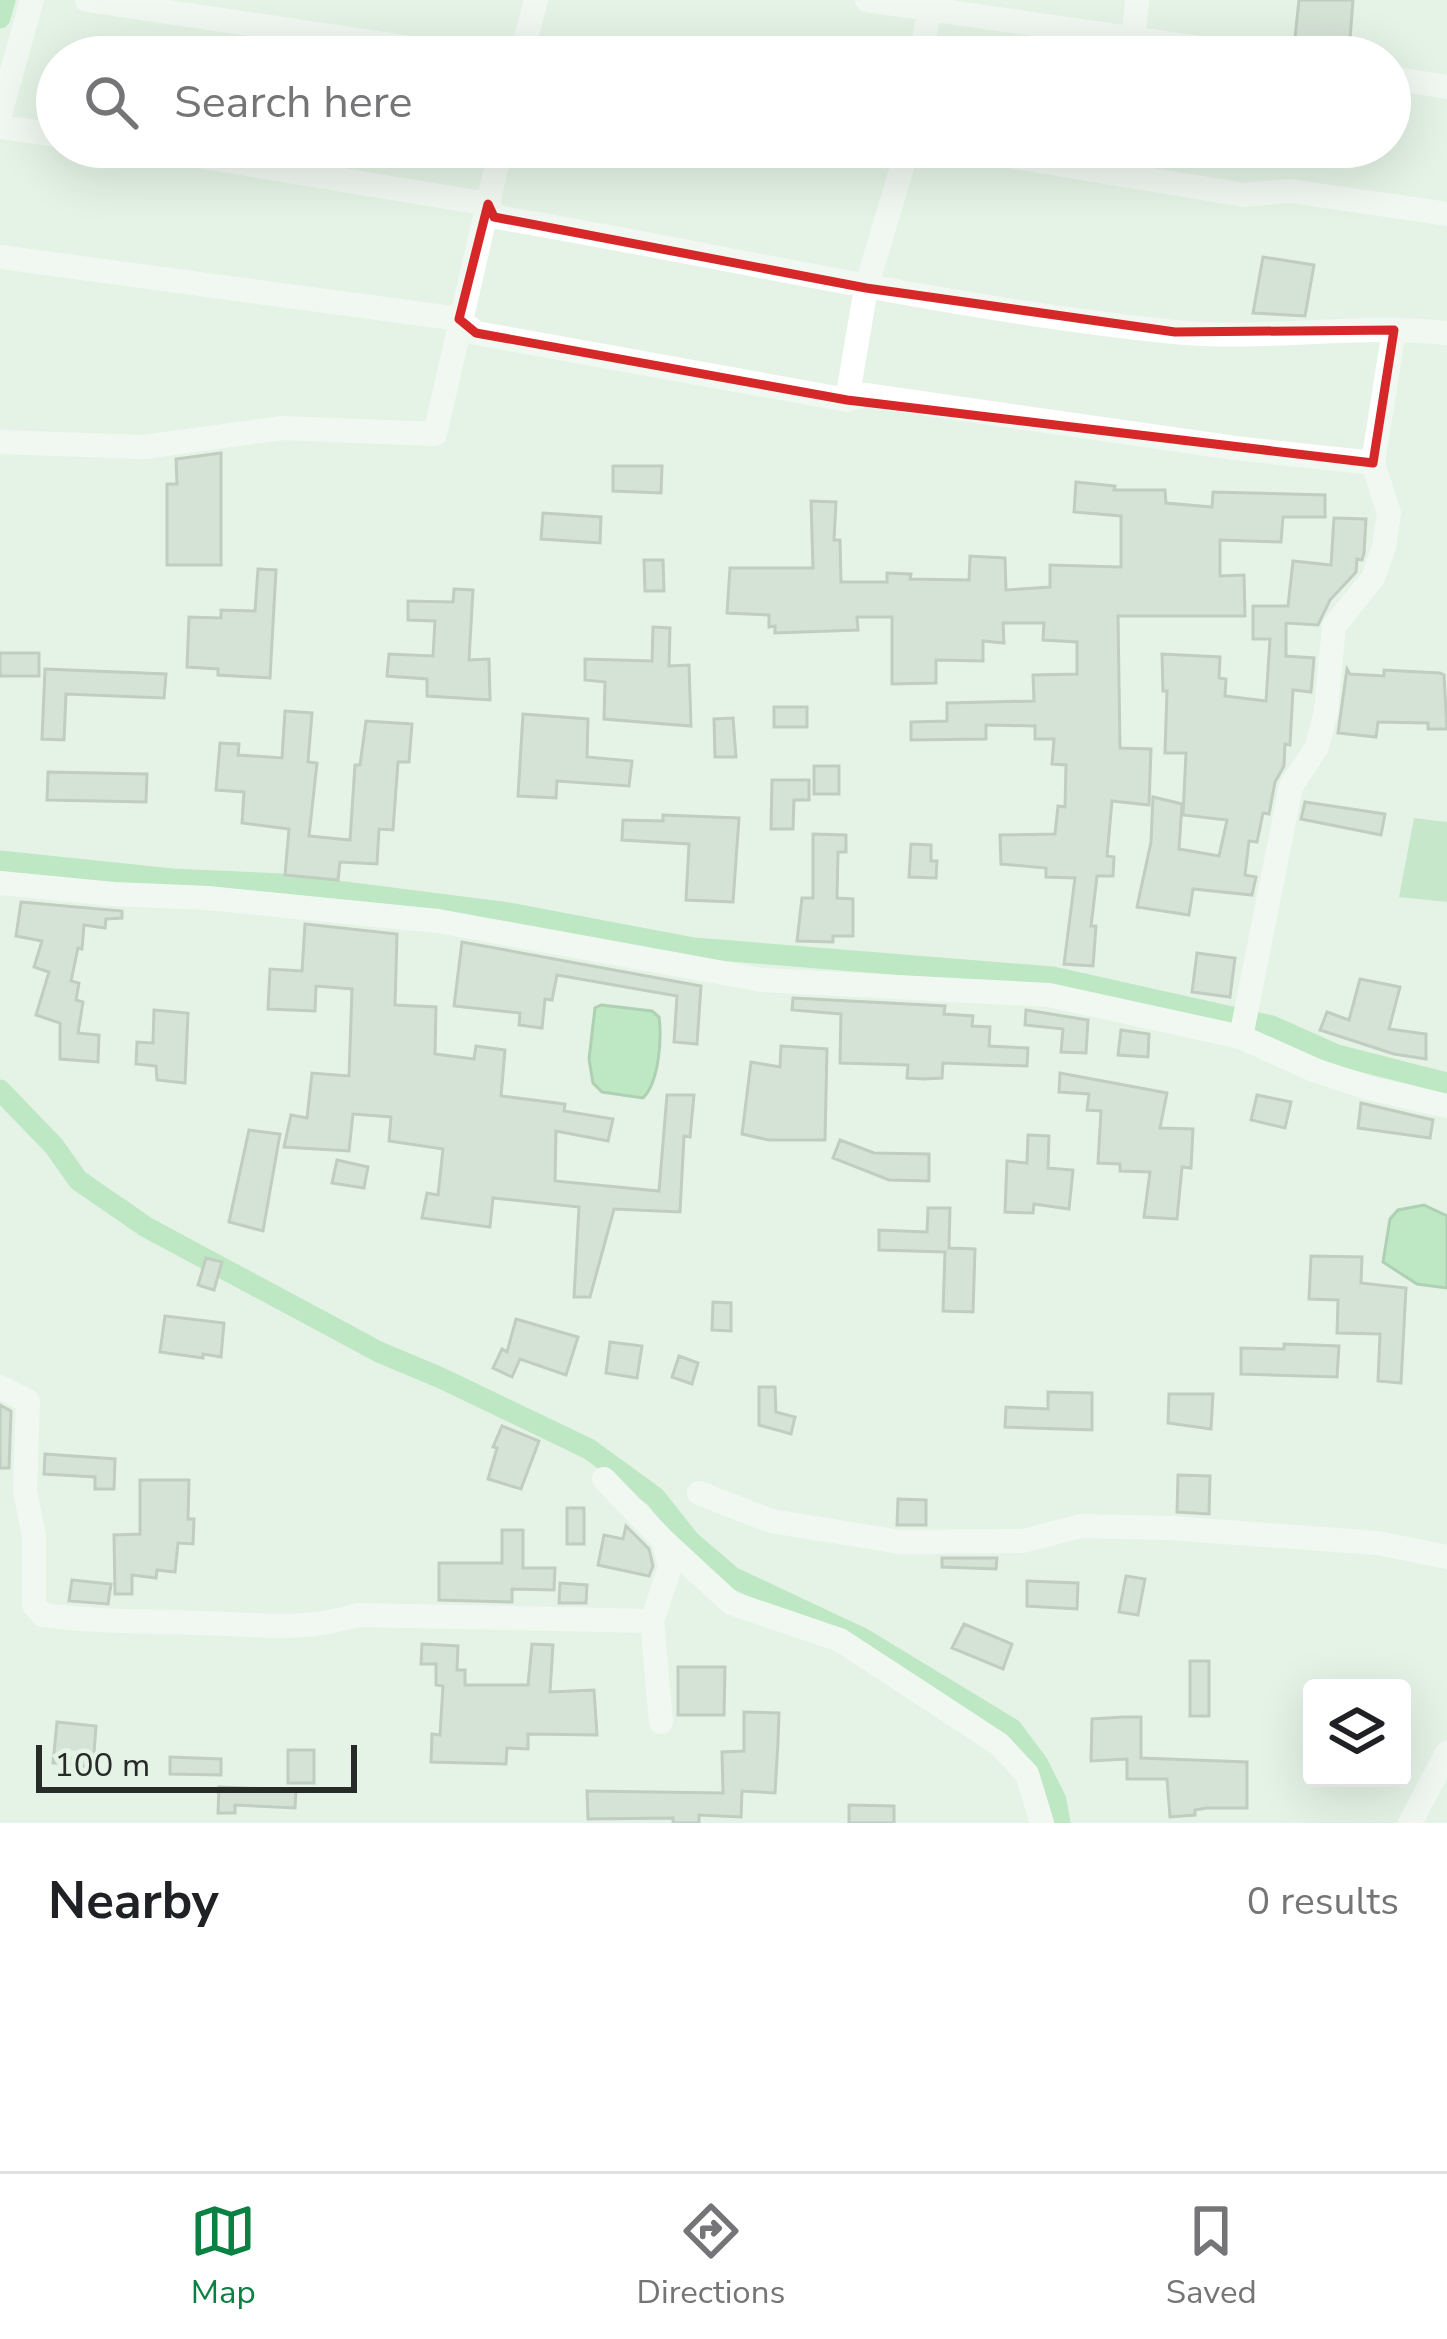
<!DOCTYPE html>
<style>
:root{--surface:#fff;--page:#f2f2f2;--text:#202124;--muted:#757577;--line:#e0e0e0;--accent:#0b8043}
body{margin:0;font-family:"Nunito Sans",sans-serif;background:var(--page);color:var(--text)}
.controls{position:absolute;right:36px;bottom:36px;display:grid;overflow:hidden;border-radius:12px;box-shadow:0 12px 48px #0002}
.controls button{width:108px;height:108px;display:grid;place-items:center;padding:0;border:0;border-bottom:3px solid var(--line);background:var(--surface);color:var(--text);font:60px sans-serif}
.scale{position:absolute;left:36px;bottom:30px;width:321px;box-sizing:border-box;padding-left:12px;border:6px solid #262b27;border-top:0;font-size:33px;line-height:42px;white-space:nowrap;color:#262b27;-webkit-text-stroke:9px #e5f3e6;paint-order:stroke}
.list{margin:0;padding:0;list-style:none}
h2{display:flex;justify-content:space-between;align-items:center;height:156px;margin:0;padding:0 48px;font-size:51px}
h2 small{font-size:39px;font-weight:400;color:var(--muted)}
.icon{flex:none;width:66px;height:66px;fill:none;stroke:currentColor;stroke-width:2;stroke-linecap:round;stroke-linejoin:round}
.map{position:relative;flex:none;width:1447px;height:1823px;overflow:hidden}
.search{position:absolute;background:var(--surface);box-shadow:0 12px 48px #0002;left:36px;right:36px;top:36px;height:132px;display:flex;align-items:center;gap:30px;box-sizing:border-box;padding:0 42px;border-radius:66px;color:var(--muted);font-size:45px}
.sheet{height:348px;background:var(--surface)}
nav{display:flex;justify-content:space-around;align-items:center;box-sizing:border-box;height:168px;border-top:3px solid var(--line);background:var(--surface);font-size:33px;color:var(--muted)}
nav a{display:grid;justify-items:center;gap:6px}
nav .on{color:var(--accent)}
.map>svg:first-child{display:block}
.green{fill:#a3d9ab}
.water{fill:#8cdc99;stroke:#6da777;stroke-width:3}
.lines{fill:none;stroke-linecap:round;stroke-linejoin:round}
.canal{stroke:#8cdc99;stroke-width:21}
.building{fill:#c1cfc3;stroke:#929f93;stroke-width:3}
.minor{stroke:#fff;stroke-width:24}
.marked{fill:none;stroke:#d62828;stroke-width:9;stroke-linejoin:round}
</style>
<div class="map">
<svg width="1447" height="1823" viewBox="0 0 1447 1823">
<rect width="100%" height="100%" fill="#e5f3e6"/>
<path class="green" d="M 1414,818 L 1447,822 L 1447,902 L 1399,897 Z"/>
<path class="water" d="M 601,1005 L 652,1011 L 659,1017 C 662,1039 659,1082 643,1098 L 602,1092 L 593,1083 L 589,1059 L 595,1008 Z
M 1424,1205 L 1447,1216 L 1447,1288 L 1417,1284 L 1383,1262 L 1390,1219 L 1398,1210 Z"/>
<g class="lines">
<path class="canal" d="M 0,18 L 5,0
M 0,861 L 172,879 L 282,884 L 509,913 L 694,948 L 1053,977 L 1272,1026 L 1337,1055 L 1447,1083
M 0,1090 L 54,1146 L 78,1180 L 146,1227 L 379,1352 L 441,1378 L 589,1449 L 655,1497 L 690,1541 L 732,1577 L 862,1638 L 1012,1729 L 1038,1764 L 1056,1800 L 1060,1823"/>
</g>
<path class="building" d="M 1299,0 L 1353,0 L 1349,52 L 1294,47 Z
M 1263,257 L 1314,265 L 1305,316 L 1253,313 Z
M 221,453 L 221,565 L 167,565 L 167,484 L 177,484 L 176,459 Z
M 613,466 L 662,466 L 661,493 L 613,491 Z
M 1076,482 L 1115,486 L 1114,490 L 1165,490 L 1166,503 L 1212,507 L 1213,492 L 1325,495 L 1325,517 L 1283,517 L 1281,542 L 1220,540 L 1220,576 L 1244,575 L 1245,616 L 1118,616 L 1120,748 L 1151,749 L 1149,805 L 1112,801 L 1107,856 L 1114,857 L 1113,876 L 1097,876 L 1091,926 L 1096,926 L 1093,966 L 1064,964 L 1075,878 L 1046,877 L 1046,868 L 1001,864 L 1000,835 L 1055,834 L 1058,806 L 1065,807 L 1066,765 L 1052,764 L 1054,739 L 1035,739 L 1035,726 L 986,725 L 986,739 L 911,740 L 911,722 L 947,721 L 947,703 L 1034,701 L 1033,675 L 1077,674 L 1077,642 L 1043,640 L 1044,623 L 1003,623 L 1004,643 L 983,641 L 983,661 L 936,660 L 936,683 L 892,684 L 892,617 L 857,617 L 858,630 L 775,633 L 775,626 L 769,627 L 769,615 L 727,613 L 730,568 L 813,568 L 811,501 L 836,502 L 834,540 L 840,540 L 841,582 L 887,582 L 887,573 L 911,574 L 910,579 L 969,580 L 970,556 L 1005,558 L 1006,590 L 1050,587 L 1050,565 L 1121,567 L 1121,516 L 1074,512 Z
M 543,513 L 601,517 L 600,543 L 541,539 Z
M 1334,518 L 1366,519 L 1364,553 L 1362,560 L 1357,559 L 1356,572 L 1330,600 L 1318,625 L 1286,623 L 1286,656 L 1314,658 L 1311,692 L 1293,690 L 1290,745 L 1285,744 L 1284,766 L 1275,782 L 1269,814 L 1263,813 L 1257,842 L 1249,841 L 1245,875 L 1256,877 L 1252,895 L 1193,889 L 1189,915 L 1137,907 L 1151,842 L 1153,797 L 1182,804 L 1179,849 L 1219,856 L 1227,820 L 1183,815 L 1186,753 L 1165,753 L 1167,691 L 1163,691 L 1162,654 L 1220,657 L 1219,678 L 1226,679 L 1225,696 L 1266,701 L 1270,639 L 1253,639 L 1253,606 L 1288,606 L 1293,561 L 1331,565 Z
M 644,560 L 663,560 L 664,591 L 645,591 Z
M 258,569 L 276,570 L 270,678 L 218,675 L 218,669 L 187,667 L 189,617 L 221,618 L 221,610 L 255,611 Z
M 454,589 L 473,590 L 469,660 L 489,659 L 490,700 L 427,696 L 427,679 L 387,676 L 389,654 L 433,656 L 435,621 L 408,620 L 408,601 L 453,602 Z
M 653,627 L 670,628 L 669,666 L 689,665 L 691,726 L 604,719 L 605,682 L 585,680 L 585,659 L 652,661 Z
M 0,653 L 39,653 L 39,676 L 0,676 Z
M 45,669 L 166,674 L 164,698 L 66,694 L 64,740 L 42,739 Z
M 1347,669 L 1350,674 L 1384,676 L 1384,670 L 1440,673 L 1444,675 L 1447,729 L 1428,729 L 1428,723 L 1378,722 L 1376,737 L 1338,733 Z
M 774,707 L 807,707 L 807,727 L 774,727 Z
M 285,711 L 312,713 L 308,762 L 317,763 L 309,836 L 350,840 L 355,765 L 360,765 L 366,721 L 412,724 L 409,762 L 398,762 L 393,830 L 379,829 L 377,864 L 340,862 L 338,880 L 285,875 L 289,829 L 242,823 L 244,792 L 216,790 L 220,743 L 239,744 L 238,755 L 282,758 Z
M 523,714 L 588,719 L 587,757 L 632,761 L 629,786 L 557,781 L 556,798 L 518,796 Z
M 733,718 L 736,757 L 715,757 L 714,719 Z
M 814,766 L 839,766 L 839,794 L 814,794 Z
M 48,772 L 147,774 L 146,802 L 47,800 Z
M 772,780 L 809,780 L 809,800 L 794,800 L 793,829 L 771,829 Z
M 1305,802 L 1385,814 L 1381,835 L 1301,819 Z
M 663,815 L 739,818 L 733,902 L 686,900 L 689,844 L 622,840 L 623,820 L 663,821 Z
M 813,834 L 846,835 L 846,852 L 838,852 L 837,898 L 853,899 L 853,936 L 833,936 L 833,942 L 797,941 L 802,898 L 813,898 Z
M 911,844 L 931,845 L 931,861 L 937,861 L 936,878 L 909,877 Z
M 21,902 L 122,911 L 122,918 L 106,919 L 105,928 L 84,925 L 82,949 L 78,948 L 71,981 L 79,983 L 76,1000 L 83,1002 L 78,1033 L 99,1035 L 98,1062 L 60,1059 L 60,1023 L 36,1015 L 49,972 L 34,967 L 42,941 L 16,936 Z
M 305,924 L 397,934 L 395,1005 L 436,1007 L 435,1054 L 474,1059 L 476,1046 L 505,1050 L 501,1096 L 565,1104 L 564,1111 L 613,1119 L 608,1141 L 556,1131 L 555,1181 L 659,1191 L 667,1095 L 694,1095 L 690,1137 L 684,1136 L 680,1212 L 614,1209 L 590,1297 L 574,1297 L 579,1207 L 493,1198 L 490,1227 L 422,1218 L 427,1193 L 438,1195 L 443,1149 L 389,1141 L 391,1117 L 353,1114 L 349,1151 L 284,1147 L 291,1115 L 307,1118 L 312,1073 L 349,1076 L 352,989 L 316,986 L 315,1011 L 268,1009 L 270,969 L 302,971 Z
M 462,942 L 701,986 L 697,1044 L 674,1042 L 677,996 L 557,975 L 552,1000 L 545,999 L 542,1028 L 519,1025 L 520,1013 L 454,1006 Z
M 1197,953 L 1235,958 L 1230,997 L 1192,992 Z
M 1360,979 L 1400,987 L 1389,1029 L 1426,1034 L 1426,1059 L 1394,1054 L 1320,1030 L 1327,1012 L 1349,1020 Z
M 793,998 L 945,1006 L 944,1014 L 973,1016 L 972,1026 L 990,1027 L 989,1046 L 1028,1048 L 1027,1066 L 943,1063 L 942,1078 L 924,1079 L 907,1078 L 908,1065 L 840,1063 L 841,1014 L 792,1010 Z
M 154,1010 L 188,1013 L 185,1083 L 157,1080 L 156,1066 L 136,1064 L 137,1042 L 153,1043 Z
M 1026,1010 L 1088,1020 L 1086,1053 L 1061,1052 L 1063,1029 L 1025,1025 Z
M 1121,1030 L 1149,1034 L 1148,1057 L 1118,1055 Z
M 781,1046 L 827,1049 L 825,1140 L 769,1140 L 742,1134 L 751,1062 L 780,1067 Z
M 1060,1073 L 1167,1093 L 1160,1128 L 1193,1129 L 1191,1168 L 1182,1167 L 1177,1219 L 1144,1217 L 1150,1172 L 1120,1171 L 1120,1164 L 1098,1163 L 1101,1111 L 1087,1110 L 1089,1094 L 1059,1092 Z
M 1257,1095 L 1291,1102 L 1285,1128 L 1251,1120 Z
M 1361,1103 L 1433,1120 L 1430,1138 L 1358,1128 Z
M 249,1130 L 280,1134 L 263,1231 L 229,1222 Z
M 1028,1135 L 1049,1136 L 1048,1168 L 1073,1170 L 1069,1209 L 1034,1204 L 1033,1213 L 1005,1212 L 1007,1161 L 1027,1163 Z
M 840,1140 L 874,1153 L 929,1154 L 929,1181 L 889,1180 L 833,1158 Z
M 337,1160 L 368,1167 L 364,1188 L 332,1183 Z
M 928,1208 L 950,1208 L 949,1248 L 975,1249 L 973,1312 L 943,1311 L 945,1252 L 879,1250 L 879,1230 L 927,1232 Z
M 1311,1256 L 1362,1257 L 1361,1283 L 1406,1288 L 1401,1383 L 1378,1381 L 1380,1334 L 1337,1333 L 1338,1300 L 1309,1299 Z
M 206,1258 L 222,1262 L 214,1290 L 198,1285 Z
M 713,1302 L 731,1303 L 731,1331 L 712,1330 Z
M 165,1316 L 224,1323 L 221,1357 L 203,1354 L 203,1358 L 160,1352 Z
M 516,1319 L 578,1337 L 566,1375 L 520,1359 L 512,1377 L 493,1368 L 502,1349 L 507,1352 Z
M 610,1342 L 642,1346 L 637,1378 L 606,1373 Z
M 1284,1344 L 1339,1346 L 1337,1377 L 1241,1374 L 1241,1348 L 1284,1349 Z
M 679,1356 L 698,1363 L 692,1384 L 672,1377 Z
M 759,1387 L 775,1387 L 776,1412 L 795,1417 L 791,1434 L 759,1425 Z
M 1048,1392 L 1092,1393 L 1092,1430 L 1005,1427 L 1006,1407 L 1048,1409 Z
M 1169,1394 L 1213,1394 L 1211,1429 L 1168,1423 Z
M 0,1405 L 11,1411 L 9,1468 L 0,1468 Z
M 502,1426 L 539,1441 L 521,1489 L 488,1479 L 497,1448 L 493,1447 Z
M 45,1454 L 115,1459 L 114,1489 L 95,1489 L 95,1477 L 44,1474 Z
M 1178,1475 L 1210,1476 L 1209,1514 L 1177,1512 Z
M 140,1480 L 189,1480 L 188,1519 L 194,1519 L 193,1544 L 178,1543 L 175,1572 L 157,1570 L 156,1578 L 132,1575 L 132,1594 L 115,1594 L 114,1535 L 140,1534 Z
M 898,1499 L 926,1500 L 926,1525 L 897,1525 Z
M 567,1508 L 584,1508 L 584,1544 L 567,1544 Z
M 626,1526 L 649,1549 L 653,1566 L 649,1576 L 598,1565 L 604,1535 L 623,1539 Z
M 502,1530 L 523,1530 L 523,1568 L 555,1568 L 554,1590 L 512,1589 L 512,1602 L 439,1600 L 439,1563 L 502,1563 Z
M 942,1558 L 997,1558 L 996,1569 L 942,1567 Z
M 1126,1576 L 1145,1579 L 1138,1615 L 1119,1612 Z
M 72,1580 L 111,1584 L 108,1604 L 69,1601 Z
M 1027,1581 L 1078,1583 L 1077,1609 L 1027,1606 Z
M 560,1583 L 587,1585 L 586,1603 L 559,1603 Z
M 964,1624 L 1012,1644 L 1003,1669 L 952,1648 Z
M 422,1644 L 458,1646 L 457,1670 L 465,1670 L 465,1685 L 528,1685 L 532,1644 L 553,1645 L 550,1692 L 594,1690 L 597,1735 L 528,1734 L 528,1749 L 507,1748 L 506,1764 L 431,1762 L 432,1734 L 440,1735 L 443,1686 L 436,1685 L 436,1664 L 421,1664 Z
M 1190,1661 L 1209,1661 L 1209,1716 L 1190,1716 Z
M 678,1667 L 725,1667 L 724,1715 L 678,1715 Z
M 744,1712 L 779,1713 L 778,1742 L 775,1793 L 742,1791 L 741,1817 L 699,1815 L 699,1823 L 673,1823 L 673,1818 L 588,1819 L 587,1791 L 723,1793 L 722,1752 L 744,1751 Z
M 1123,1717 L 1141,1717 L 1141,1758 L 1247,1762 L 1247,1808 L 1207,1808 L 1195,1810 L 1195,1815 L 1170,1817 L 1167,1779 L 1127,1779 L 1127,1759 L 1091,1761 L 1092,1719 Z
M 57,1722 L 96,1726 L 93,1767 L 53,1763 Z
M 288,1750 L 314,1750 L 314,1783 L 288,1783 Z
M 170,1757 L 221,1759 L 221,1775 L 170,1774 Z
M 219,1787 L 296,1790 L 295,1808 L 235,1805 L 235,1813 L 218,1813 Z
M 849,1805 L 894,1806 L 894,1823 L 849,1823 Z"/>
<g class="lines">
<path class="minor" d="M 87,0 L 472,57
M 867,0 L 1261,57
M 1134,36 L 1137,0
M 521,57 L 536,0
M 922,57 L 930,0
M 1390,78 L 1447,87
M 0,114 L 32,0
M 0,127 L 57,135
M 144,147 L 488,204 L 495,216 L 502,218 C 726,256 948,309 1174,332 C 1266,341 1357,323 1447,333
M 953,147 L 1245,195 L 1290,191 L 1447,214
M 0,257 L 459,319 L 476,333 L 847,400 L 865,395 L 1235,448 L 1373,463
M 847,400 L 866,288 L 908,147
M 0,442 L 144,447 L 282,428 L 435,434 L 501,147
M 0,883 L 114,894 L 208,898 L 438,921 L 762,980 L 1049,995 L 1241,1037 L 1314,1070 L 1369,1088 L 1447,1106
M 1241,1037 L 1291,786 L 1317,747 L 1326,712 L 1334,626 L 1373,578 L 1384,547 L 1389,513 L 1373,463 L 1394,330
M 0,1387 L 28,1401 L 25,1490 L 34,1537 L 34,1605 L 43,1615 C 95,1622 147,1621 200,1623 C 252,1624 307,1632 357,1615 L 652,1621 L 670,1567 L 664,1541
M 604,1479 L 664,1541 L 731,1603 L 840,1640 L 999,1744 L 1027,1774 L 1042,1823
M 699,1493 L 771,1521 L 900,1542 L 1023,1541 L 1081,1526 L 1170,1528 L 1378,1543 L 1447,1557
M 652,1621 L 661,1722
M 1410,1823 L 1447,1753"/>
</g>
<path d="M0 0H1447V1823H0ZM 488,204 L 494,217 L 866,288 L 1175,332 L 1394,330 L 1373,463 L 847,400 L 476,333 L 459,319 Z" fill="#e5f3e6" fill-opacity=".55" fill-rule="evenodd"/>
<path class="marked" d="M 488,204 L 494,217 L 866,288 L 1175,332 L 1394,330 L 1373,463 L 847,400 L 476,333 L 459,319 Z"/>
</svg>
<div class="controls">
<button><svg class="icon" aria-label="layers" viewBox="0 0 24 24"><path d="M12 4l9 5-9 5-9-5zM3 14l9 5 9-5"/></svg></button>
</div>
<div class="scale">100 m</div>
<div class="search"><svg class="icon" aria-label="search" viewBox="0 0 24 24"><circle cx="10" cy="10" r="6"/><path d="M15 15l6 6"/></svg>Search here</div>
</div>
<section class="sheet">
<h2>Nearby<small>0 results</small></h2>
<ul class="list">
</ul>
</section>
<nav>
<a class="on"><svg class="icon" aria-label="map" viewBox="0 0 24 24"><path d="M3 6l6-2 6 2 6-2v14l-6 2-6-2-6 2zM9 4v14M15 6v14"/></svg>Map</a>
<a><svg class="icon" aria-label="directions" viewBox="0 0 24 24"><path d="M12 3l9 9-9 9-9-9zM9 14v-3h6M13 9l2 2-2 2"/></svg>Directions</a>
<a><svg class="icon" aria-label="saved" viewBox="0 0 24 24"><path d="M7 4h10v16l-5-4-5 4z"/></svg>Saved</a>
</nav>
